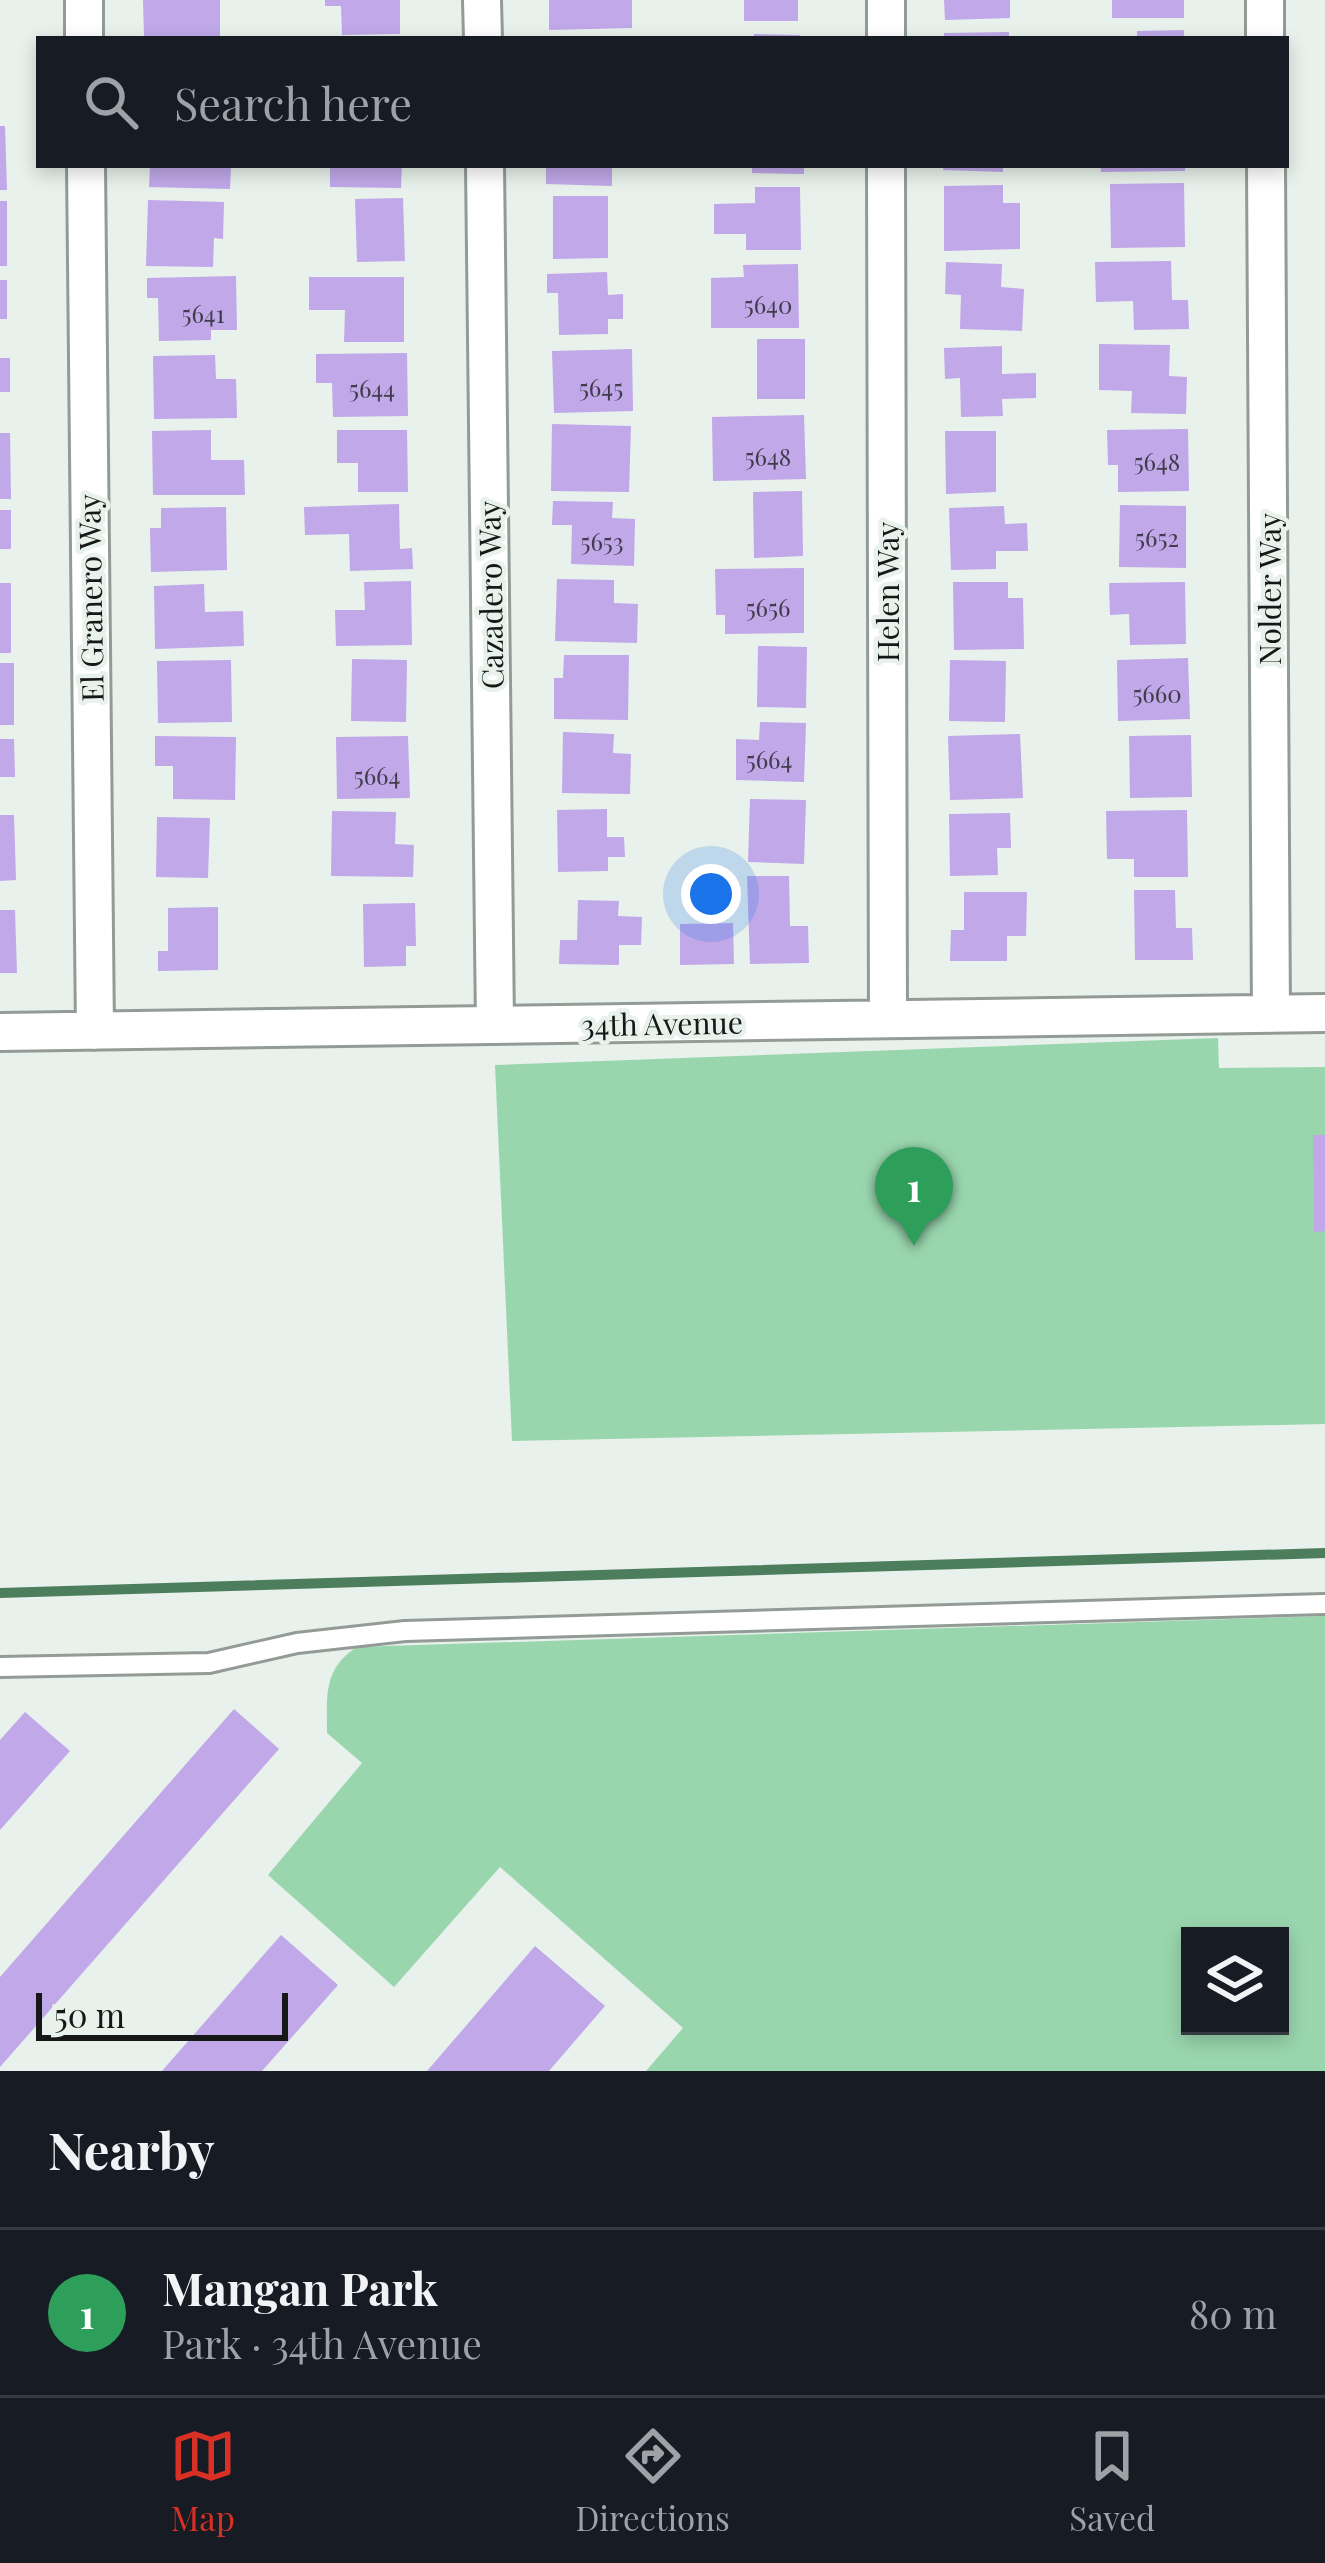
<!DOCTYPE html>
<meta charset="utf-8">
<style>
:root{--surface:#171b24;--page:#20242c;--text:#f1f3f6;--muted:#9ea1a6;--line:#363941;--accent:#d93025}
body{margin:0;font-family:"Playfair Display",serif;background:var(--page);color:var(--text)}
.controls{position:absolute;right:36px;bottom:36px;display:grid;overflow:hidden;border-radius:0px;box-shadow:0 6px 18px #0003}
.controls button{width:108px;height:108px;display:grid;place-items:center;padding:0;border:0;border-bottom:3px solid var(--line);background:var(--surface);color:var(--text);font:60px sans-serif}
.scale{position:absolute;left:36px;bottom:30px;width:252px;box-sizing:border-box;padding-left:12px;border:6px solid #151816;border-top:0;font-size:33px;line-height:42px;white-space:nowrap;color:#151816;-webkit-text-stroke:9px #e8f1eb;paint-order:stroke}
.you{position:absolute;left:711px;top:894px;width:42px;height:42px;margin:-30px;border:9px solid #fff;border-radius:50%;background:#1a73e8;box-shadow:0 0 0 18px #1a73e833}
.badge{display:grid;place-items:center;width:78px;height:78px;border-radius:50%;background:var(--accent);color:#fff;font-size:39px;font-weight:700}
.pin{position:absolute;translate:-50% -99px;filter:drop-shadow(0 3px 6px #0008)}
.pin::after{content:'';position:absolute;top:63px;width:42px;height:36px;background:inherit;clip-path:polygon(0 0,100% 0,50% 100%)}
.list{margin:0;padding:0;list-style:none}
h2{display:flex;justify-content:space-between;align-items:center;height:156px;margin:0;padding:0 48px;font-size:51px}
h2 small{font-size:39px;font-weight:400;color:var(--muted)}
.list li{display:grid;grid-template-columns:78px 1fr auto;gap:36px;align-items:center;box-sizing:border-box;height:168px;padding:0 48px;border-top:3px solid var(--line)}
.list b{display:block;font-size:45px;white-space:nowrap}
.list p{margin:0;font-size:39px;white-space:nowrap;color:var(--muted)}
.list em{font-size:39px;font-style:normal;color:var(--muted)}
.icon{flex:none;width:66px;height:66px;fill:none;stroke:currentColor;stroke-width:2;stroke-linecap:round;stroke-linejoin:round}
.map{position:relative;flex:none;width:1325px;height:2071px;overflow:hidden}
.search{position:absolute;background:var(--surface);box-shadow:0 6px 18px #0003;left:36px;right:36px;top:36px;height:132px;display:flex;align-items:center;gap:30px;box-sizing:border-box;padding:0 42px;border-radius:0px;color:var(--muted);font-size:45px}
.sheet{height:324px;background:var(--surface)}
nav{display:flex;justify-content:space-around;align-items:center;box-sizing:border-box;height:168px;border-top:3px solid var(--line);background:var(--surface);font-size:33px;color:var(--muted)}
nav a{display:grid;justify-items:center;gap:6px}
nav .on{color:var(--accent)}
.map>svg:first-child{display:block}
.green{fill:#99d6ae;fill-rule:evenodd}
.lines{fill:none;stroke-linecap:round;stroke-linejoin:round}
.stream{stroke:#4c7d5d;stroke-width:10}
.building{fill:#c0a8e9}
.service-casing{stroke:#939b96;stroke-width:24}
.minor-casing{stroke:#939b96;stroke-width:42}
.service{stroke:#fff;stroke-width:18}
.minor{stroke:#fff;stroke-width:36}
.labels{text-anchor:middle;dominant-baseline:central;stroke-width:9;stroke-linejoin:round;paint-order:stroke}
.number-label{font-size:24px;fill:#403c4b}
.street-label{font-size:30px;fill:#151816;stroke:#e8f1eb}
</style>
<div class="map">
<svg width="1325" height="2071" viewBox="0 0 1325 2071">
<rect width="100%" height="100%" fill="#e8f1eb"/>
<path class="green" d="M 1218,1038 L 1219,1068 L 1325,1067 L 1325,1424 L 512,1441 L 495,1065 Z
M 1325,1616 L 1325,2071 L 646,2071 L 683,2028 L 500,1867 L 394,1987 L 268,1875 L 362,1763 L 327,1733 C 327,1695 323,1669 357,1647 ZM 1190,1936 L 1280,1936 L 1280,2026 L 1190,2026 Z"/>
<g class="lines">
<path class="stream" d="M 0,1593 L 1325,1553"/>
</g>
<path class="building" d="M 143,0 L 220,0 L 220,36 L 144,37 Z
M 325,0 L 400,0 L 400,34 L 342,35 L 341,6 L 325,6 Z
M 549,0 L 632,0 L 632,28 L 549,30 Z
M 744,0 L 798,0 L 798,21 L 744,21 Z
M 944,0 L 1010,0 L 1010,18 L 945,20 Z
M 1112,0 L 1184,0 L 1184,18 L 1112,18 Z
M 1184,30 L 1184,39 L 1137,39 L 1137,31 Z
M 1009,32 L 1009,39 L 944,39 L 944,33 Z
M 754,34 L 800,35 L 800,39 L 754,39 Z
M 0,126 L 5,126 L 7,190 L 0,190 Z
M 150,165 L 231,165 L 230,189 L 149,187 Z
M 330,165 L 402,165 L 401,188 L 330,187 Z
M 546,165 L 612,165 L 612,186 L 546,184 Z
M 752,165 L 804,165 L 804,174 L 752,173 Z
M 944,165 L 1003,165 L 1003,172 L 943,170 Z
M 1100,165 L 1185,165 L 1185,171 L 1101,172 Z
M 1184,183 L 1185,247 L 1111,248 L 1110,184 Z
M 1003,185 L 1003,203 L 1020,203 L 1020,249 L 944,251 L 944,186 Z
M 755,187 L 800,187 L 801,250 L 746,250 L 746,234 L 714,234 L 714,204 L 755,203 Z
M 553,196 L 608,196 L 608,258 L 553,259 Z
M 403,198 L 405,261 L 357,262 L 355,199 Z
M 148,200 L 224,202 L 223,239 L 214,238 L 213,267 L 146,266 Z
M 0,201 L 7,201 L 7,266 L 0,266 Z
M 1171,261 L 1172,300 L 1188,300 L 1189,329 L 1134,330 L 1133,301 L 1096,302 L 1095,262 Z
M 946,262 L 1002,264 L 1001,287 L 1024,289 L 1022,331 L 960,329 L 961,295 L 945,294 Z
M 798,264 L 799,328 L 711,328 L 711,278 L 744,277 L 743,265 Z
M 607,272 L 608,295 L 623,294 L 623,319 L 608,319 L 608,334 L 559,335 L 558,293 L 547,293 L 547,274 Z
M 236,276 L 237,330 L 211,330 L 211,340 L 159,341 L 158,298 L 147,298 L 147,278 Z
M 309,277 L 404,277 L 404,342 L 344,342 L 345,310 L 309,310 Z
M 0,280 L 7,280 L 7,319 L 0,319 Z
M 757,339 L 805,339 L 805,399 L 757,399 Z
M 1099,344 L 1170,345 L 1169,376 L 1187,377 L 1186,414 L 1131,413 L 1132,391 L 1099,390 Z
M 1002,346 L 1002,374 L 1036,373 L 1036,398 L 1002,399 L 1003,416 L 961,417 L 960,378 L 945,379 L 944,348 Z
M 632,349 L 633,411 L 554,413 L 552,351 Z
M 407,353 L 408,416 L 333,417 L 332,383 L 316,383 L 316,354 Z
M 215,355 L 216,379 L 236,379 L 237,418 L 154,419 L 153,356 Z
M 0,358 L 10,358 L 10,392 L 0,392 Z
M 804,415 L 806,479 L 713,481 L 712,417 Z
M 552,424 L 631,426 L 629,492 L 551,491 Z
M 1188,429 L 1189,491 L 1118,492 L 1118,465 L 1108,465 L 1107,430 Z
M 211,430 L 211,460 L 244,460 L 245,495 L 153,495 L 152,431 Z
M 337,430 L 407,430 L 408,492 L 358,492 L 358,463 L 337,463 Z
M 945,431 L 996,431 L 996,492 L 946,494 Z
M 0,433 L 10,433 L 11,499 L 0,499 Z
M 802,491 L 803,556 L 754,558 L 753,492 Z
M 553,501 L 613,502 L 612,518 L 635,519 L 634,566 L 571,564 L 572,525 L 552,525 Z
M 399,504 L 400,549 L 412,548 L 413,569 L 350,571 L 349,534 L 305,535 L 304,507 Z
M 1120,505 L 1186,506 L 1186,568 L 1119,567 Z
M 1004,506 L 1005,524 L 1027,523 L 1028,551 L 996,551 L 996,569 L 951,570 L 949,508 Z
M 226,507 L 227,570 L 151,572 L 150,528 L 161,528 L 161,508 Z
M 0,510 L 11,510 L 11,549 L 0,549 Z
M 804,568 L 804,633 L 725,634 L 725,615 L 716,615 L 715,569 Z
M 557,579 L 614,580 L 614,603 L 638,604 L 637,643 L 555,641 Z
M 411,581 L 412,645 L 336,646 L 335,610 L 365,610 L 364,582 Z
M 953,582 L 1008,582 L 1008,598 L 1023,598 L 1024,649 L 954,650 Z
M 1185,582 L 1186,644 L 1130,645 L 1129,614 L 1110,615 L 1109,583 Z
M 0,583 L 11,583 L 11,653 L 0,653 Z
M 204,584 L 205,612 L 243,611 L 244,646 L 155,649 L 154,586 Z
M 758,646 L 807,647 L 806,708 L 757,707 Z
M 564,655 L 629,655 L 628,720 L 554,719 L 554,678 L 563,678 Z
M 1188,658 L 1190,719 L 1118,721 L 1117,660 Z
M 352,659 L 407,660 L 406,722 L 351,721 Z
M 231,660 L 232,722 L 158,723 L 157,661 Z
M 950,660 L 1006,661 L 1005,722 L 949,721 Z
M 0,663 L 14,663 L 14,725 L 0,725 Z
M 760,722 L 806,723 L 804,782 L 736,780 L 736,739 L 759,740 Z
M 563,732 L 614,734 L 613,753 L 631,754 L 630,794 L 562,793 Z
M 1020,734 L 1023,798 L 950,800 L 948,736 Z
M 1191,735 L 1192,797 L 1130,798 L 1129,736 Z
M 155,736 L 236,737 L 235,800 L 173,799 L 173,766 L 155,766 Z
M 408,736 L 410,798 L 337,799 L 336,737 Z
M 0,739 L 14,739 L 15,777 L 0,777 Z
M 750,799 L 806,800 L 804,864 L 748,862 Z
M 607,809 L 607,837 L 624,837 L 625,857 L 608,857 L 608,871 L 558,872 L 557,810 Z
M 1187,810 L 1188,877 L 1134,877 L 1134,859 L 1107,859 L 1106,811 Z
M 332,811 L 396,812 L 395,844 L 414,845 L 413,877 L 331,876 Z
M 1010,813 L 1011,848 L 997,848 L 998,875 L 950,876 L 949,814 Z
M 0,815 L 14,815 L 16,880 L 0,881 Z
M 157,817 L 210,818 L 208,878 L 156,877 Z
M 747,876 L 789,876 L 790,926 L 808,926 L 809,963 L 750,964 Z
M 1134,890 L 1175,890 L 1176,928 L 1192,928 L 1193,960 L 1135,960 Z
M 964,892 L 1027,892 L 1026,936 L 1007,936 L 1007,961 L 950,961 L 951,930 L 964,930 Z
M 578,900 L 619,901 L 618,916 L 642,917 L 641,945 L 619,945 L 619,965 L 559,964 L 560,940 L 577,940 Z
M 415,903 L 416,946 L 406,946 L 406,966 L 364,967 L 363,904 Z
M 218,907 L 218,970 L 158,971 L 158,951 L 168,951 L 168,908 Z
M 0,910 L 15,910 L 17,973 L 0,973 Z
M 733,923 L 734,964 L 680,965 L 680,924 Z
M 1313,1135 L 1325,1135 L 1325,1231 L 1314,1232 Z
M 234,1709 L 279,1749 L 0,2067 L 0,1977 Z
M 25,1712 L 70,1751 L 0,1830 L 0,1740 Z
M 281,1935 L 338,1985 L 262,2071 L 162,2071 Z
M 535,1946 L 605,2006 L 549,2071 L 427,2071 Z"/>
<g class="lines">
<g class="service-casing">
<path id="service" d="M 0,1667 L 209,1663 L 297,1643 L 405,1631 L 1325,1604"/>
</g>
<g class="minor-casing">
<path id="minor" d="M 84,0 L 84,39
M 482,0 L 483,39
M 886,0 L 886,39
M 1265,0 L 1265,39
M 86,165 L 95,1031
M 485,165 L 495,1025
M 886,165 L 888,1019
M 1266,165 L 1271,1014
M 0,1032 L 1325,1013"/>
</g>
<use href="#service" class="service"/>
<use href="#minor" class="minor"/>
</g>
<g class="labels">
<g class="number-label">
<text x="768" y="304">5640</text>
<text x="203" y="313">5641</text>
<text x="601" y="387">5645</text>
<text x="372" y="388">5644</text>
<text x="768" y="456">5648</text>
<text x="1157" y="461">5648</text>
<text x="1157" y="537">5652</text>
<text x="602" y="541">5653</text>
<text x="768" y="607">5656</text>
<text x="1157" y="693">5660</text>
<text x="769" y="759">5664</text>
<text x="377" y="775">5664</text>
</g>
<g class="street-label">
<text transform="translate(1269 589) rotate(-90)">Nolder Way</text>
<text transform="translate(887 592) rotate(-90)">Helen Way</text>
<text transform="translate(490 595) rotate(-91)">Cazadero Way</text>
<text transform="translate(90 598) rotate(-91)">El Granero Way</text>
<text transform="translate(662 1023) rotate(-1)">34th Avenue</text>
</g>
</g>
</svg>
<div class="controls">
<button><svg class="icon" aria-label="layers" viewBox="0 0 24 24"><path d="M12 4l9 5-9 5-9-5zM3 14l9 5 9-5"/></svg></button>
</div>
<div class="scale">50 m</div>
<div class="you"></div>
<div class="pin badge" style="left:914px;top:1246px;background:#2e9e5b">1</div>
<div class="search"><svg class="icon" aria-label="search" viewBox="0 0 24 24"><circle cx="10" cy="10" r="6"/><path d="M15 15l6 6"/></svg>Search here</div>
</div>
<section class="sheet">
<h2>Nearby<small></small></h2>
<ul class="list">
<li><span class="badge" style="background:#2e9e5b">1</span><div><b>Mangan Park</b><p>Park · 34th Avenue</p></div><em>80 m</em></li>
</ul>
</section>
<nav>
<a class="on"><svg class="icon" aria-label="map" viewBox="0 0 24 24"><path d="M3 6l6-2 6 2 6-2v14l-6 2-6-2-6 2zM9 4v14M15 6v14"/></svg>Map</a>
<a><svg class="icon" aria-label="directions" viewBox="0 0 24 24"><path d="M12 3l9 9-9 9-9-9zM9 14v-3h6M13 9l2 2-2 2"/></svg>Directions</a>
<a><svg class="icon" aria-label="saved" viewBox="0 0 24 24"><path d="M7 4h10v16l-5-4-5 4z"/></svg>Saved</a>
</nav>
